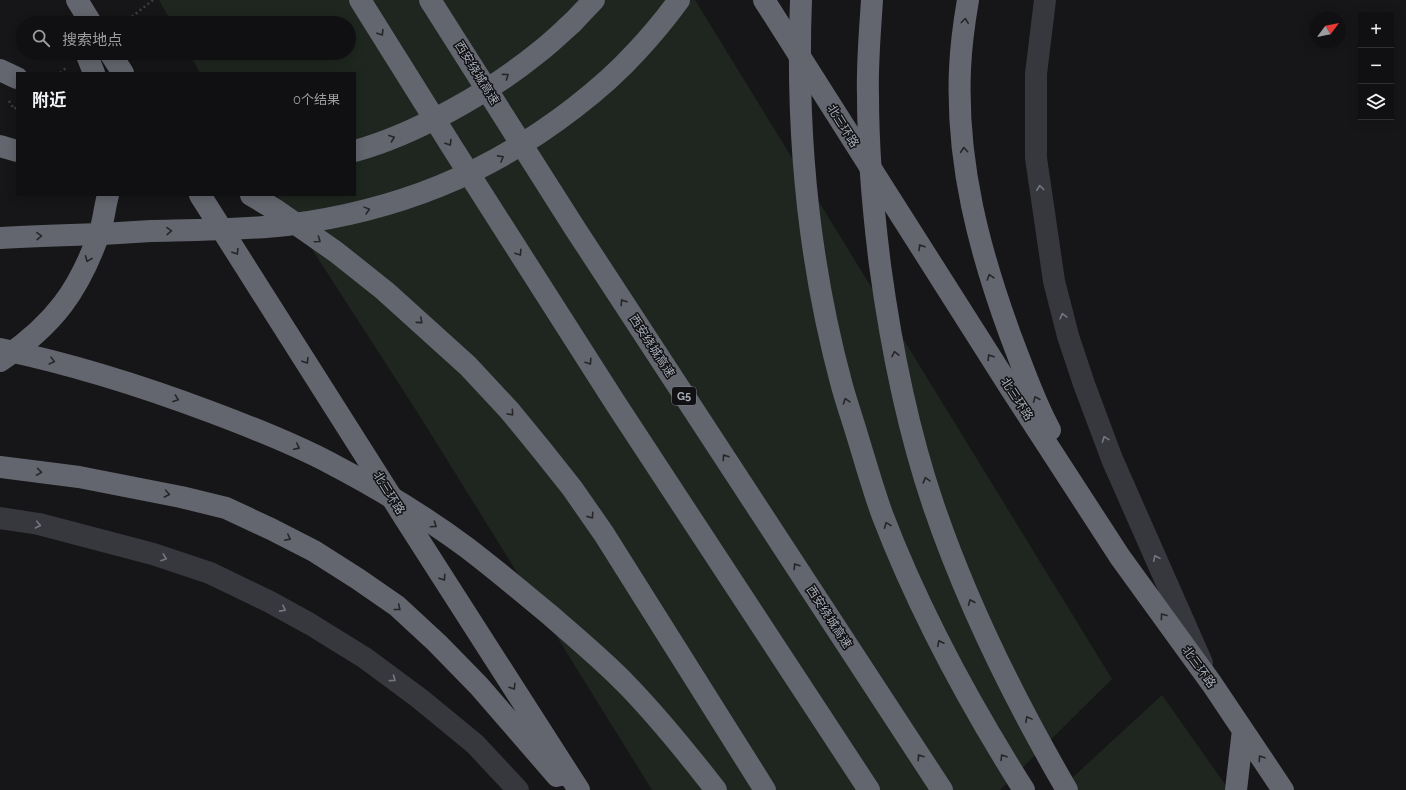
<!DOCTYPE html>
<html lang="zh">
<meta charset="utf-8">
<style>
:root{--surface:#101012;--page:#1e1e20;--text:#f1f3f6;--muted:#9c9d9f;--line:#303032}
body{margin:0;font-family:Raleway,"Noto Sans SC",sans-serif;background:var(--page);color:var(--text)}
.controls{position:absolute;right:12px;top:12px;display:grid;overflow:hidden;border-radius:0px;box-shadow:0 2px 10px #0003}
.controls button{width:36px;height:36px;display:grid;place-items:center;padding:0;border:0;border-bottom:1px solid var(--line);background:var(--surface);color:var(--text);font:20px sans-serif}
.compass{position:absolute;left:1310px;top:12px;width:36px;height:36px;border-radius:50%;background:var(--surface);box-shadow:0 2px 10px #0003;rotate:58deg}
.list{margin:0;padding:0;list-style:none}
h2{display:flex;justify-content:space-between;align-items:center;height:52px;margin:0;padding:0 16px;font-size:17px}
h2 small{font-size:13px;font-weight:400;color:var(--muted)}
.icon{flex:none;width:22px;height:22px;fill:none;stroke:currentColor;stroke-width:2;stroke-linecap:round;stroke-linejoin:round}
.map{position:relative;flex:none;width:1406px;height:790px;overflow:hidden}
.search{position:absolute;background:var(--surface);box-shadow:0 2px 10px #0003;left:16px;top:16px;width:340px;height:44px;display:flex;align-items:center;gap:10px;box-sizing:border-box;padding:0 14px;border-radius:22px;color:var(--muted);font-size:15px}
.panel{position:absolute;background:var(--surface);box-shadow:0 2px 10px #0003;left:16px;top:72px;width:340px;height:124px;border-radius:0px}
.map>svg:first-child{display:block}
.green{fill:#1e261f}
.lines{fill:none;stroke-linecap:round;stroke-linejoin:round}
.path{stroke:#3d3f44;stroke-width:2.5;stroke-dasharray:2 3;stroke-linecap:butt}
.street{stroke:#37383d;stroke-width:22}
.highway{stroke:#63666e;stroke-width:22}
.highway-bridge{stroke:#63666e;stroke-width:22}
.oneway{stroke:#26262a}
.oneway2{stroke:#757881}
.labels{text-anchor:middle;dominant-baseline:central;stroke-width:3;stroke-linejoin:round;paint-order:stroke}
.shield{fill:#111113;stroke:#7b7e86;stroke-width:1}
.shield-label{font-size:11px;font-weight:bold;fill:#a8adb8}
.street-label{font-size:12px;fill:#a8adb8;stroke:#111113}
</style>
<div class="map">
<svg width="1406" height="790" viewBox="0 0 1406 790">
<rect width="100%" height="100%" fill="#161618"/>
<path class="green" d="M 159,0 L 695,0 L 1112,679 L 1000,790 L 652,790 L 421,418 L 277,195 L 355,195 L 355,73 L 200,73 L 189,53 L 349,53 L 349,23 L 172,23 Z
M 1162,695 L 1229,790 L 1059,790 Z"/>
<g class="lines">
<path class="path" d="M 124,23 L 153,0
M 60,73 L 66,68
M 9,101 L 14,109 L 17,107"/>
<path class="street" d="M 1045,0 L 1036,74 L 1036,158 L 1054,281 L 1068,336 L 1084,384 L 1112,459 L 1202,663
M 0,518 L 39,524 L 153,554 L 210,573 L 270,602 L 310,624 L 365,658 L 419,698 L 475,744 L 518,790"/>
<path class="highway" d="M 77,0 L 91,23
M 360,0 L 452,147 L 616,404 L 869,790
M 430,0 L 574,227 L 942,790
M 764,0 L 1011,389 L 1120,557 L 1212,684 L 1283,790
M 968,0 C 964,23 961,46 960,69 C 956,163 979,250 1011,337 C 1023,368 1034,401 1050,430
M 573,22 L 594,0
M 86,53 L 94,73
M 110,53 L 123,73
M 0,70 L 17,78
M 0,146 L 17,151
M 200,195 L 406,520 L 579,790
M 251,195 L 276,210 L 336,252 L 385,291 L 468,366 L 509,410 L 541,449 L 572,488 L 604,534 L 765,790
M 0,361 C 54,325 80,290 101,228 C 104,217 105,206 108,195
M 0,467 L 79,477 L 181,497 L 226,508 L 271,529 L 314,551 L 358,579 L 397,606 L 437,643 L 479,686 L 557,776
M 1236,790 L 1243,730"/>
<path class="highway-bridge" d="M 801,0 C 796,129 808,261 842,386 C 847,404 853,421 858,438 C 866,464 873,489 882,514 C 919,611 969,703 1024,790
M 872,0 C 870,32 867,64 868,95 C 868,153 873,209 880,265 C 891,346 907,427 933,504 C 967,604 1014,699 1067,790
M 355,151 C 416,134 490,92 539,52 C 551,43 562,32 573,22
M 0,238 C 34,236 68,235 102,234 C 118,233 135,232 151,231 C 197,230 242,230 287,225 C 396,211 487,175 574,108 C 596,91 617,73 636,52 C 651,36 666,18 679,0
M 0,349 C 72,364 142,386 211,412 C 251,427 292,443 330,463 C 376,487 424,516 466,547 C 495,569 522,592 550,615 C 576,638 603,660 627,685 C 659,718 688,754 716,790"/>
</g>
<defs><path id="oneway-chevron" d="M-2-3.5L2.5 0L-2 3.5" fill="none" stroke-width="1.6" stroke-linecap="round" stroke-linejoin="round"/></defs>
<g class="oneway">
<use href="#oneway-chevron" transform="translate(965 21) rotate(-83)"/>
<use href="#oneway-chevron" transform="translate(381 33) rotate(58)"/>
<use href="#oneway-chevron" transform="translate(506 76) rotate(-36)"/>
<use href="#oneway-chevron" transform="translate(392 138) rotate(-20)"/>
<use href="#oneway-chevron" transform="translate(449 143) rotate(58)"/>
<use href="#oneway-chevron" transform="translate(964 150) rotate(-95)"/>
<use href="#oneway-chevron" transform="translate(501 158) rotate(-29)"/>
<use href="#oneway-chevron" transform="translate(367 210) rotate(-15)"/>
<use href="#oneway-chevron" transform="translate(169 231) rotate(-1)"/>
<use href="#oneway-chevron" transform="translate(39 236) rotate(-2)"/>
<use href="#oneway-chevron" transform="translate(318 240) rotate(35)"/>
<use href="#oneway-chevron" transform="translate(921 247) rotate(-122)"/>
<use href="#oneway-chevron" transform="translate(236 252) rotate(58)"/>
<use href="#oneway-chevron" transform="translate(519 253) rotate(57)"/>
<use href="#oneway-chevron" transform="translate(88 259) rotate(112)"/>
<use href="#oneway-chevron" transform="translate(990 277) rotate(-107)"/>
<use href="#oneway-chevron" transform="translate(623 302) rotate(-123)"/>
<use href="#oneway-chevron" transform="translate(420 321) rotate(41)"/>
<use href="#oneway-chevron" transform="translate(895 354) rotate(-102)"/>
<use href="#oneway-chevron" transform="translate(990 357) rotate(-122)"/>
<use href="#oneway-chevron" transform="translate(52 361) rotate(14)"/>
<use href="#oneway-chevron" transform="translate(306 361) rotate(58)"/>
<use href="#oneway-chevron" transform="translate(589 362) rotate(57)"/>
<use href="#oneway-chevron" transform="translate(176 399) rotate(20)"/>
<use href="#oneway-chevron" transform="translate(1036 399) rotate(-113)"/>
<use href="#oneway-chevron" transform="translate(846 401) rotate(-108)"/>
<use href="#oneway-chevron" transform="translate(511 413) rotate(49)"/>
<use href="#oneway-chevron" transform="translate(297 447) rotate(26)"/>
<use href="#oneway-chevron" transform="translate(725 457) rotate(-123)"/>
<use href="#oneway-chevron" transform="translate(39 472) rotate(8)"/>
<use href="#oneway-chevron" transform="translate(926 480) rotate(-106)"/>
<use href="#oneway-chevron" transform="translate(167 494) rotate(11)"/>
<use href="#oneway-chevron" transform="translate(591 516) rotate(55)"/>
<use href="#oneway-chevron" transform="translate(434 525) rotate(34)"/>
<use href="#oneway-chevron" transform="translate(887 525) rotate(-112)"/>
<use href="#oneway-chevron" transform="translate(288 538) rotate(27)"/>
<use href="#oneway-chevron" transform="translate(796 566) rotate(-123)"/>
<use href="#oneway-chevron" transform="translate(443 578) rotate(57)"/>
<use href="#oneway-chevron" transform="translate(971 602) rotate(-113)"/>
<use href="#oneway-chevron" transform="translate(398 608) rotate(39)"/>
<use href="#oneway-chevron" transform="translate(1163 616) rotate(-126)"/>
<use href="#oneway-chevron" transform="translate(940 643) rotate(-117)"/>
<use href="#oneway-chevron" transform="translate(513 687) rotate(57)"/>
<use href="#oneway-chevron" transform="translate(1028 719) rotate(-118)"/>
<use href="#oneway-chevron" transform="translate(920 757) rotate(-123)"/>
<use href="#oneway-chevron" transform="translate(1003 757) rotate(-122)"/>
<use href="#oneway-chevron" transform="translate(1261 758) rotate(-124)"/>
</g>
<g class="oneway2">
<use href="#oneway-chevron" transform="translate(1040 188) rotate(-97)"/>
<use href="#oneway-chevron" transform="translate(1063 316) rotate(-104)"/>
<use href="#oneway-chevron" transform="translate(1105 439) rotate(-111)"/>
<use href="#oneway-chevron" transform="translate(38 525) rotate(12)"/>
<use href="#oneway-chevron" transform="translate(164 558) rotate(19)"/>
<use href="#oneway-chevron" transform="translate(1156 558) rotate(-114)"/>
<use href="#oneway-chevron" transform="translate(283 609) rotate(28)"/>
<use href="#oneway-chevron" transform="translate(393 679) rotate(36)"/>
</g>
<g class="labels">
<rect class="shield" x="672" y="387" width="24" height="18" rx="3"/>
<g class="shield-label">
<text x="684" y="396">G5</text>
</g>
<g class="street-label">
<text transform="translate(477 73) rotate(58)">西安绕城高速</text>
<text transform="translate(843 126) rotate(58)">北三环路</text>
<text transform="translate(652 346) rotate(57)">西安绕城高速</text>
<text transform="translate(1017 399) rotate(57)">北三环路</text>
<text transform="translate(389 493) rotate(58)">北三环路</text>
<text transform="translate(829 617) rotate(57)">西安绕城高速</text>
<text transform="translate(1199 667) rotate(54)">北三环路</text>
</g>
</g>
</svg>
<div class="controls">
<button>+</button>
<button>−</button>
<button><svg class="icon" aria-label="layers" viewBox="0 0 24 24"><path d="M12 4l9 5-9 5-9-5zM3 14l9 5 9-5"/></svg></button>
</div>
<svg class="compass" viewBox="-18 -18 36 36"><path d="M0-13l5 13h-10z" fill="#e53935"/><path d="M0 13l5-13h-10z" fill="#9c9d9f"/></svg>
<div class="search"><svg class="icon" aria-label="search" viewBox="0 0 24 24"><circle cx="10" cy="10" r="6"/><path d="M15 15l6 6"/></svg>搜索地点</div>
<section class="panel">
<h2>附近<small>0个结果</small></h2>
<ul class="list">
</ul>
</section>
</div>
